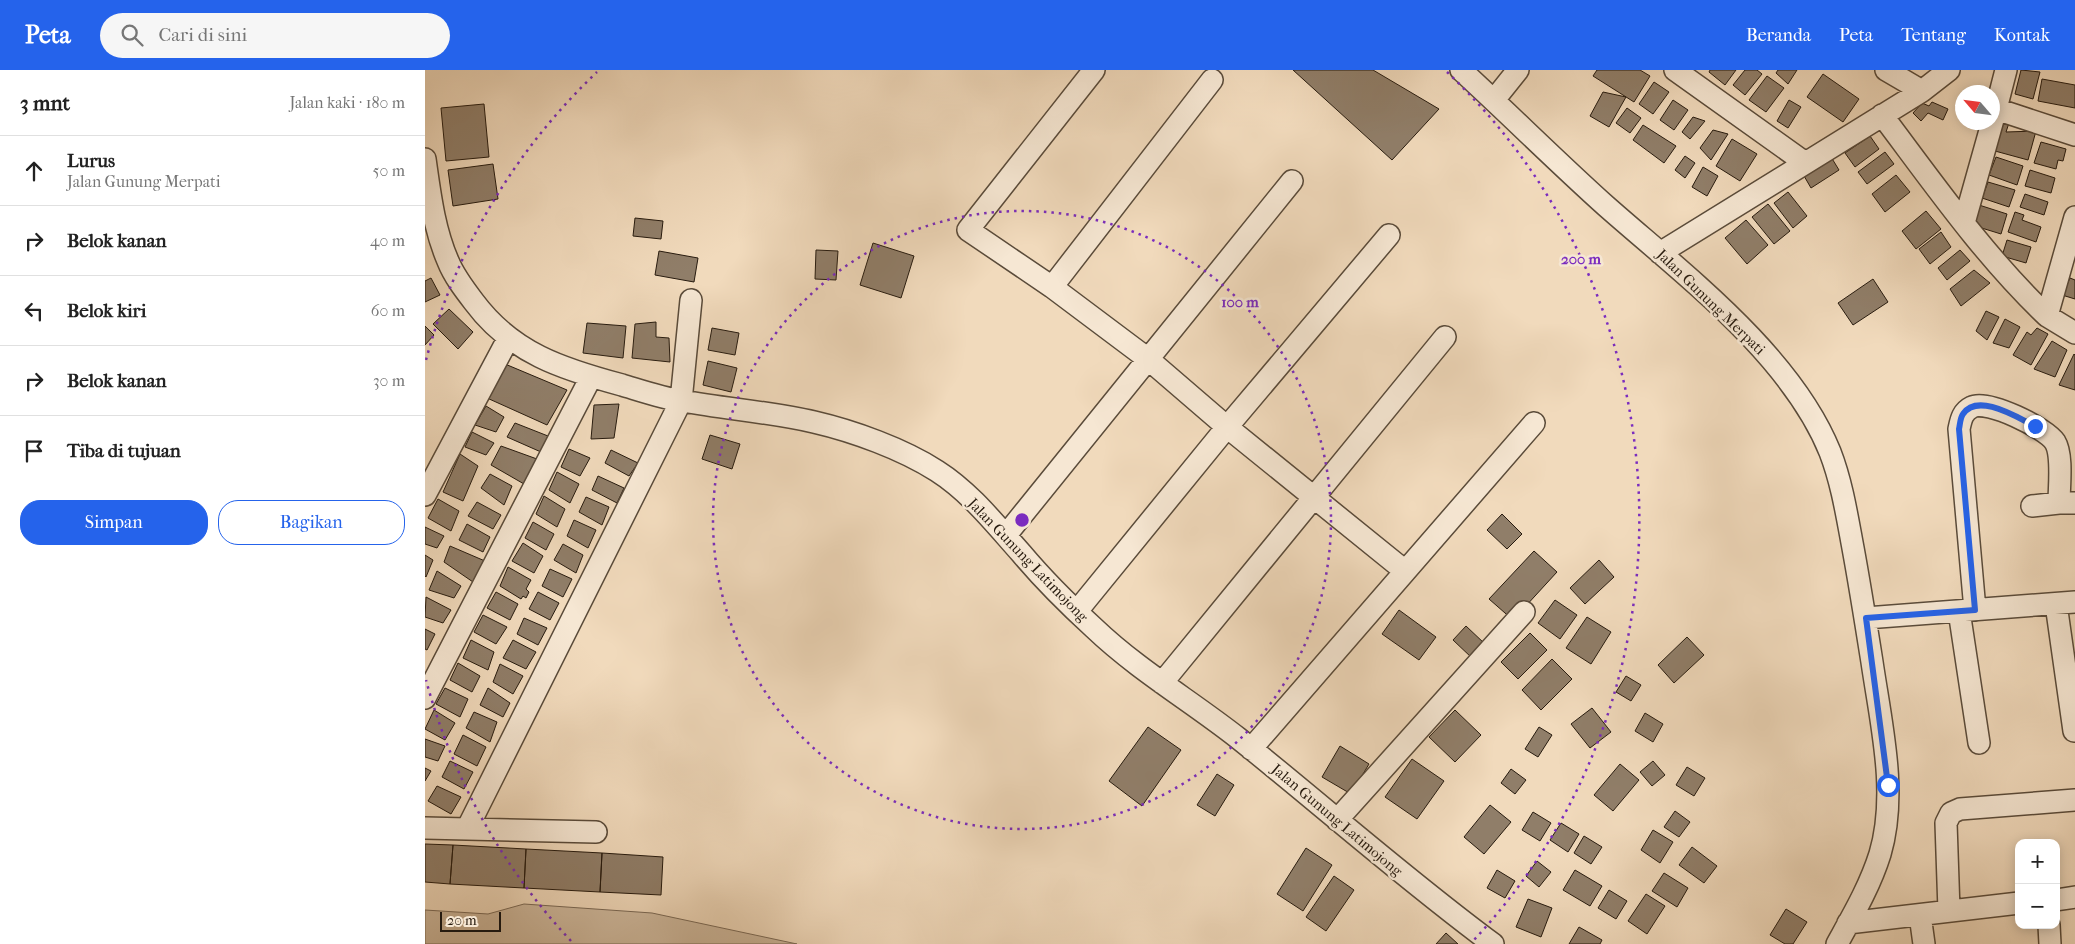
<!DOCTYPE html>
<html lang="id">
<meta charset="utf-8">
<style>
:root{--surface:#fff;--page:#f6f6f6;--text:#222;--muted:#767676;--line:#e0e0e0;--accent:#2563eb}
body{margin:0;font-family:"IM FELL French Canon",serif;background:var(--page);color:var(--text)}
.controls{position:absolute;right:15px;bottom:15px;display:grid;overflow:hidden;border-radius:10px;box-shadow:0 2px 12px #0003}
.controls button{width:45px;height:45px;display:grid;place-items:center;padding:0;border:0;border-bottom:1px solid var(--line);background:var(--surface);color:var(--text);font:25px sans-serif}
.compass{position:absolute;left:1530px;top:15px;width:45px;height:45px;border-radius:50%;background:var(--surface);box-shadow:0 2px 12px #0003;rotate:298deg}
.scale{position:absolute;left:15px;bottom:12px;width:61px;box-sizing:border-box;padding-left:5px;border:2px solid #271b0f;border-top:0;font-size:14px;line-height:18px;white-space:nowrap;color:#271b0f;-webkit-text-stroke:4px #f6e7d3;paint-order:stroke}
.stop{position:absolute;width:15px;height:15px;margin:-11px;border:4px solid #2563eb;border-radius:50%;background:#fff}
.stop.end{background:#2563eb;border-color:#fff;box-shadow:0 1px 5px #0008}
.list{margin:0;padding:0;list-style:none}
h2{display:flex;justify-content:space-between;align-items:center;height:65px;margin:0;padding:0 20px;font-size:21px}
h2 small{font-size:16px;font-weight:400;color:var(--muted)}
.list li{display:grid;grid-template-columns:32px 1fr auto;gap:15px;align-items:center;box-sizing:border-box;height:70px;padding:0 20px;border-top:1px solid var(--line)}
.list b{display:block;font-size:19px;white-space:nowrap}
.list p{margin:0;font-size:16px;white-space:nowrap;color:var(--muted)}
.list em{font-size:16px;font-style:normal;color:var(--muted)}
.actions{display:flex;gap:10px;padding:15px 20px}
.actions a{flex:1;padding:11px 0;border:1px solid var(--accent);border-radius:20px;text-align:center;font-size:18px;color:var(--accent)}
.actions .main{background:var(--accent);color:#fff}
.icon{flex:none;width:28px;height:28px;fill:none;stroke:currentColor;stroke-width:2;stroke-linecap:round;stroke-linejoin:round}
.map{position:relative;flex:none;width:1650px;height:874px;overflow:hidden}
header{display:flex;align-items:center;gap:30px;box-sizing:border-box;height:70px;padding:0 25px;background:var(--accent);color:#fff}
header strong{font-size:24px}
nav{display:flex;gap:28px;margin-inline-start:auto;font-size:18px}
.search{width:350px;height:45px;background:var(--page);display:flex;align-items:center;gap:12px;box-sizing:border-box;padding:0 18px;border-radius:28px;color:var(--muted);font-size:19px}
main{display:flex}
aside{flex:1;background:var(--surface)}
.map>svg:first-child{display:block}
.green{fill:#cfba9f;stroke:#7b6a57}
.building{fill:#907e69;stroke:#271b0f}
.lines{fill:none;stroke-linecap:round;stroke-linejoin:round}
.minor-casing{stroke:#5a4b3a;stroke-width:24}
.minor{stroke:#f6e7d3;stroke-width:21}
.route{stroke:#2563eb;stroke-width:6}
.ring{fill:none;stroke:#7b2cbf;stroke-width:2.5;stroke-dasharray:2.5 5}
.labels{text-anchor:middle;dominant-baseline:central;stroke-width:5;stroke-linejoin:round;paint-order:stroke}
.street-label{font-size:15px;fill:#271b0f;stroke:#f6e7d3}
.centre{fill:#7b2cbf;stroke:#f6e7d3;stroke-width:2.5}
.ring-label{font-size:15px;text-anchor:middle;font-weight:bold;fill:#7b2cbf;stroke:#f6e7d3;stroke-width:5;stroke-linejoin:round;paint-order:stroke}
</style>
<header>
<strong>Peta</strong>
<div class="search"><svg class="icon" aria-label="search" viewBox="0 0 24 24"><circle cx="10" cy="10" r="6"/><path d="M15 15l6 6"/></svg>Cari di sini</div>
<nav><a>Beranda</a><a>Peta</a><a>Tentang</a><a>Kontak</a></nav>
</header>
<main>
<aside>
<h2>3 mnt<small>Jalan kaki · 180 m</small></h2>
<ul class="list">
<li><svg class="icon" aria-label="ahead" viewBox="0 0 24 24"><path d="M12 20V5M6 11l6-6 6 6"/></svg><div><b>Lurus</b><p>Jalan Gunung Merpati</p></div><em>50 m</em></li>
<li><svg class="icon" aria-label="right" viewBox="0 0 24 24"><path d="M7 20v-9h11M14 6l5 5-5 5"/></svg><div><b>Belok kanan</b></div><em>40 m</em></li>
<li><svg class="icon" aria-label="left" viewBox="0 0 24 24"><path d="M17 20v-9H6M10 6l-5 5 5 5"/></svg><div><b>Belok kiri</b></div><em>60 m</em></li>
<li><svg class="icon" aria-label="right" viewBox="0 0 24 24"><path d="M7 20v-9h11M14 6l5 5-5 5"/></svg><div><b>Belok kanan</b></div><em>30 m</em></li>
<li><svg class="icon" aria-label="arrive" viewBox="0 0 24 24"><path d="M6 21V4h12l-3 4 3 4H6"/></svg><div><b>Tiba di tujuan</b></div></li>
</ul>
<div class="actions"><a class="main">Simpan</a><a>Bagikan</a></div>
</aside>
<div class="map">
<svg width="1650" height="874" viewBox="0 0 1650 874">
<rect width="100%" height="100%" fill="#f1dabc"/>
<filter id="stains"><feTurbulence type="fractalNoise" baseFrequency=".004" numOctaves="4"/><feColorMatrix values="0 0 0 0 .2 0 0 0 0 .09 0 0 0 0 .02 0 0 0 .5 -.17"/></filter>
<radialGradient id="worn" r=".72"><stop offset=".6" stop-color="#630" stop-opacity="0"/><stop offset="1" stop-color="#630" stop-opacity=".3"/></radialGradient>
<path class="green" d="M 99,834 L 227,843 L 372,874 L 0,874 L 0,840 L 63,844 Z"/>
<path class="building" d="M 868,0 L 948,0 L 1014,39 L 967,90 Z
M 1172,0 L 1215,0 L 1225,6 L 1209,32 L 1168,6 Z
M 1285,0 L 1311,0 L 1300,15 L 1284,2 Z
M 1320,0 L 1332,0 L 1337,4 L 1320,25 L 1308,15 Z
M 1353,0 L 1372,0 L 1363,14 L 1351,3 Z
M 1596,0 L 1615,2 L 1608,29 L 1590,24 Z
M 1398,4 L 1434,29 L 1418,52 L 1382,27 Z
M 1342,6 L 1359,18 L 1341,42 L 1324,30 Z
M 1617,9 L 1650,15 L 1650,38 L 1613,31 Z
M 1229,12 L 1244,22 L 1228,44 L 1214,34 Z
M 1178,22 L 1201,27 L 1184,57 L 1165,46 Z
M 1248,30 L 1263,40 L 1249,60 L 1235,50 Z
M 1364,30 L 1376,37 L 1363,58 L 1352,51 Z
M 1507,32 L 1523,39 L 1518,50 L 1503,43 L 1496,51 L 1488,43 L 1497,33 L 1504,36 Z
M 59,34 L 64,87 L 21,91 L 16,38 Z
M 1202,38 L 1216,48 L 1205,63 L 1191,53 Z
M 1268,47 L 1280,51 L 1265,69 L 1257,62 Z
M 1578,51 L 1584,53 L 1581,62 L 1611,61 L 1603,90 L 1570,81 Z
M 1218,55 L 1251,76 L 1239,93 L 1208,70 Z
M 1288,60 L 1303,64 L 1286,90 L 1275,78 Z
M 1445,66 L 1454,79 L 1430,97 L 1420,83 Z
M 1307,69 L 1332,84 L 1315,111 L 1291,96 Z
M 1616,72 L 1641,79 L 1638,91 L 1633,90 L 1631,99 L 1609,93 Z
M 1403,82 L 1414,100 L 1386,118 L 1375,99 Z
M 1460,82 L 1469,94 L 1442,114 L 1433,102 Z
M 1260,86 L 1270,93 L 1260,108 L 1250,100 Z
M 1571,87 L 1598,96 L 1592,115 L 1564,105 Z
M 68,94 L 73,129 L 28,136 L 23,100 Z
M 1278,97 L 1293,106 L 1282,126 L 1267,117 Z
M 1605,100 L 1630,108 L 1626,123 L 1600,116 Z
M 1471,105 L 1485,122 L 1460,142 L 1447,124 Z
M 1563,112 L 1590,120 L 1584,137 L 1557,128 Z
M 1363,122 L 1382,146 L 1368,158 L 1349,133 Z
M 1600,124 L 1623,132 L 1619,145 L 1595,137 Z
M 1343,134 L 1365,161 L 1349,174 L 1327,147 Z
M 1554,135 L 1582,144 L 1576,164 L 1547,155 Z
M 1501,141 L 1516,159 L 1491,179 L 1477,161 Z
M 1590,142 L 1599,145 L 1597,150 L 1616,157 L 1611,172 L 1583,162 Z
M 210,148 L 238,151 L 236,169 L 208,166 Z
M 1321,150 L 1343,175 L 1322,194 L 1300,168 Z
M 1516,162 L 1526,177 L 1505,194 L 1494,179 Z
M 1582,170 L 1606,177 L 1601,193 L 1577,186 Z
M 448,173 L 489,186 L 476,228 L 435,215 Z
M 391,180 L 413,181 L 411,210 L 390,209 Z
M 1535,180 L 1545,191 L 1522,210 L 1513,198 Z
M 234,181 L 273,188 L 269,212 L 230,205 Z
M 1549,200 L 1565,213 L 1536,236 L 1525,219 Z
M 6,208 L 15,225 L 0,232 L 0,211 Z
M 1645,208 L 1650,210 L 1650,229 L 1637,225 Z
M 1448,209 L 1463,232 L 1428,255 L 1413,233 Z
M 24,239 L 48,262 L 33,279 L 8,254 Z
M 1561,241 L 1574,247 L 1562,270 L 1551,261 Z
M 1580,249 L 1595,257 L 1584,278 L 1568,273 Z
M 231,252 L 231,267 L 244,268 L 245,292 L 207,288 L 210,254 Z
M 162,253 L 201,256 L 198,288 L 158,283 Z
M 0,256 L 9,265 L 0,275 Z
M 287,258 L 314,263 L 310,285 L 283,280 Z
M 1612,258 L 1623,264 L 1606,295 L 1588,285 L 1602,262 L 1606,265 Z
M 1627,271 L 1642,280 L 1630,307 L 1609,299 Z
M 1649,284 L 1650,285 L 1650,320 L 1634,315 Z
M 283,291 L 312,298 L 306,322 L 278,315 Z
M 80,294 L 142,320 L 122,355 L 62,328 Z
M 194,334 L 189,368 L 166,369 L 169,335 Z
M 61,336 L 79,347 L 71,362 L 50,355 Z
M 90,353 L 123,366 L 116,382 L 82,367 Z
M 47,362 L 69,373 L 61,385 L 40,377 Z
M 285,365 L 315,374 L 307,399 L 277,389 Z
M 76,376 L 112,389 L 99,414 L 66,395 Z
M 144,379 L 165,388 L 155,406 L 136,397 Z
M 186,380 L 213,393 L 204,406 L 180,393 Z
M 35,384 L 53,396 L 38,431 L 18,422 Z
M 132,402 L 154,414 L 145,433 L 124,420 Z
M 65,404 L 87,416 L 79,435 L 56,418 Z
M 173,406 L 199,418 L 192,433 L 167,420 Z
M 119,426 L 140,439 L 132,457 L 111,444 Z
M 161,427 L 184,437 L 177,455 L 154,442 Z
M 13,429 L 34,441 L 26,461 L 3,448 Z
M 52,432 L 76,445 L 68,459 L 43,446 Z
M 1077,444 L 1097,464 L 1082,479 L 1062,460 Z
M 149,450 L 171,460 L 163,478 L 142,466 Z
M 108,452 L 129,464 L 121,480 L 100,468 Z
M 42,454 L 65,467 L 58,482 L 34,470 Z
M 0,457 L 19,466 L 12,478 L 0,474 Z
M 98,473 L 118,486 L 109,503 L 87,491 Z
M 138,474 L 158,485 L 151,503 L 129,490 Z
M 25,476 L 60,491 L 48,512 L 19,492 Z
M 1109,481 L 1132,502 L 1088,550 L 1064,529 Z
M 0,485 L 8,490 L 1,507 L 0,506 Z
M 1174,490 L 1189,507 L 1160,534 L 1145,518 Z
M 83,497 L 106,510 L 101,519 L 104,522 L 101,528 L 98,526 L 96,529 L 75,516 Z
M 125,499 L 147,509 L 138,527 L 117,516 Z
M 12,501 L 36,516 L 29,528 L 4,520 Z
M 71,522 L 93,534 L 85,550 L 62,538 Z
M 113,522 L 134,533 L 125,550 L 104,539 Z
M 1,527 L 26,540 L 18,553 L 0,547 Z
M 1130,530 L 1152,545 L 1135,569 L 1113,553 Z
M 974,540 L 1011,567 L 994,590 L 957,564 Z
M 58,545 L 82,557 L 71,574 L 49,562 Z
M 1162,547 L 1186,562 L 1166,594 L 1141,578 Z
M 99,548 L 122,558 L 113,575 L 92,564 Z
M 1041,556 L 1060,574 L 1047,588 L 1028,570 Z
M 0,559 L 10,564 L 2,580 L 0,579 Z
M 1105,563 L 1122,580 L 1093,609 L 1076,592 Z
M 1262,567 L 1279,585 L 1249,613 L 1233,595 Z
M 46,570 L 69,582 L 63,600 L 38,588 Z
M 88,570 L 111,582 L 101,599 L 78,588 Z
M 1127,589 L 1147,609 L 1116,640 L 1097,620 Z
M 33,593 L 55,606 L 47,622 L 25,610 Z
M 75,594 L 98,606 L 88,624 L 68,612 Z
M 1201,606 L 1216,615 L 1206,631 L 1191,622 Z
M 20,618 L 43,629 L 35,647 L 11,634 Z
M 63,618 L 85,633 L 78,647 L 55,635 Z
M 1167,638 L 1186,662 L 1165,678 L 1146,654 Z
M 9,640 L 30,653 L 20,670 L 0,659 Z
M 1030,640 L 1056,665 L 1030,692 L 1004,667 Z
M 49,642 L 72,652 L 65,672 L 41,658 Z
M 1220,643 L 1238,654 L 1228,672 L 1210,661 Z
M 723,657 L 756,680 L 717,736 L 684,711 Z
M 1114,657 L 1127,665 L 1113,687 L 1100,679 Z
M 38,665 L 61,677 L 52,696 L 29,684 Z
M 0,669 L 20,676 L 13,691 L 0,687 Z
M 915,676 L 944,694 L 926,724 L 897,707 Z
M 987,689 L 1019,711 L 992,749 L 960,727 Z
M 25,691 L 48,702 L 39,719 L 17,707 Z
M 1228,691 L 1240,705 L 1227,716 L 1215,702 Z
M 1195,694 L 1214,710 L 1188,741 L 1169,725 Z
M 1262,697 L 1280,708 L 1269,726 L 1251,715 Z
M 0,698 L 6,701 L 0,711 Z
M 1086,699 L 1101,710 L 1090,724 L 1076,713 Z
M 792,704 L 809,715 L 790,746 L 772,735 Z
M 12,716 L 36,727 L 26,744 L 3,731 Z
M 1065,735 L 1086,752 L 1059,784 L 1039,767 Z
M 1250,741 L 1265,752 L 1254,767 L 1239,757 Z
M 1108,742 L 1126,753 L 1115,771 L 1097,760 Z
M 1136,753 L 1154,764 L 1143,782 L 1125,770 Z
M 1228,760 L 1248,772 L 1235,793 L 1216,780 Z
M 1159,766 L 1177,777 L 1166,794 L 1149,783 Z
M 0,774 L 28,775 L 25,814 L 0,812 Z
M 28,775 L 101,779 L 99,818 L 25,814 Z
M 1267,777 L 1292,796 L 1279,813 L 1254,795 Z
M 881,778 L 907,795 L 878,841 L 852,824 Z
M 101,779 L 177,783 L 175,822 L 99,818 Z
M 177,783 L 238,787 L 236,825 L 175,822 Z
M 1112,791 L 1126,802 L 1114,817 L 1101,806 Z
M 1072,800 L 1090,811 L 1080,828 L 1062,818 Z
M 1150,800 L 1177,816 L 1165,836 L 1138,820 Z
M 1239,803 L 1263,818 L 1252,837 L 1227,821 Z
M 909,806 L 929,820 L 901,861 L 881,847 Z
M 1184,820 L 1202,831 L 1191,849 L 1173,838 Z
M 1221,824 L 1240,836 L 1222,864 L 1203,851 Z
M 1103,829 L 1127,838 L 1116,867 L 1091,857 Z
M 1361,839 L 1382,852 L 1368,874 L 1360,874 L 1345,865 Z
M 1154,857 L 1177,870 L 1175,874 L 1144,874 Z
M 1021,863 L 1033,874 L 1011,874 Z"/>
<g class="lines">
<g class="minor-casing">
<path id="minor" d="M 669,0 L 543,160 L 627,217 L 723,289 L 802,357 L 980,501
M 1036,0 C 1085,45 1132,92 1181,136 C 1258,204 1366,285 1405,382 C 1417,413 1422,446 1428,478 C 1435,516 1441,554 1447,592 C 1456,654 1473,723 1455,784 C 1445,816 1428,845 1412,874
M 1250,0 L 1379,92
M 1461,0 L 1497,21
M 1069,30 L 1093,0
M 1571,39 L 1581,0
M 1457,45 C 1509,114 1559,186 1622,246 L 1650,147
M 0,89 C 5,124 9,159 23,191 C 29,206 39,219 49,232 C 87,283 137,299 197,315 C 217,321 237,328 258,331 C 301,339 346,342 389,352 C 428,361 478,379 512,401 C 545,422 570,454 596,483 C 617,508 645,536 669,558 C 713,600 766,631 813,668 C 898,736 980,809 1068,874
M 1539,153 L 1571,39 L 1650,65
M 1235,183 L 1497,21 L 1524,0
M 627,217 L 787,10
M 1622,246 L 1650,263
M 0,425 L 83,269
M 1607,436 L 1634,433
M 581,465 L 867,111
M 1631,534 L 1649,661
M 1550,540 L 1534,359 C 1536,350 1537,342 1547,337 C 1562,329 1621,358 1630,372 C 1638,385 1634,417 1634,433 L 1650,433
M 652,541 L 802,357 L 964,165
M 1534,541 L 1554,673
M 1441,548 L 1650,532
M 737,613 L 1020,267
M 0,628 L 166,307
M 826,679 L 1109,353
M 912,750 L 1099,542
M 0,758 L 42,759 L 256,331 L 266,230
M 42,759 L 171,762
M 1631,830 L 1650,827
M 1524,841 L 1521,753 L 1526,743 L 1535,739 L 1650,730
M 1495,845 L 1499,874
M 1423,853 L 1594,833
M 1624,855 L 1625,874"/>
</g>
<use href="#minor" class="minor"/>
</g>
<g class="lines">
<path class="route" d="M 1463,715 L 1441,548 L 1550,540 L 1534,359 C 1535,355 1535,348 1538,344 C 1553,322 1593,348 1610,356"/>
</g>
<g class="ring">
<circle cx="597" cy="450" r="309"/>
<path d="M146 871A617 617 0 0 1 1 610M1 290A617 617 0 0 1 172 2M1022 2A617 617 0 0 1 1048 871"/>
</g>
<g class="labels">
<g class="street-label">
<text transform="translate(1286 232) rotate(44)">Jalan Gunung Merpati</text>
<text transform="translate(603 490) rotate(46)">Jalan Gunung Latimojong</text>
<text transform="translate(912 750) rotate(40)">Jalan Gunung Latimojong</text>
</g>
</g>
<circle cx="597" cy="450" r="8" class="centre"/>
<g class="ring-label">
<text x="1156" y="194">200 m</text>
<text x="815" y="237">100 m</text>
</g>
<rect width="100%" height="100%" filter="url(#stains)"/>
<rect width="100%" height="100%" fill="url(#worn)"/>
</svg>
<div class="controls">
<button>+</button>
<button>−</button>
</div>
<svg class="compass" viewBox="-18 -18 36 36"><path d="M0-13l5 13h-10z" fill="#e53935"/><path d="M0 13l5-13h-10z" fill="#767676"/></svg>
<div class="scale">20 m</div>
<div class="stop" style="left:1463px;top:715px"></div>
<div class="stop end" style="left:1610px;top:356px"></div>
</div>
</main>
